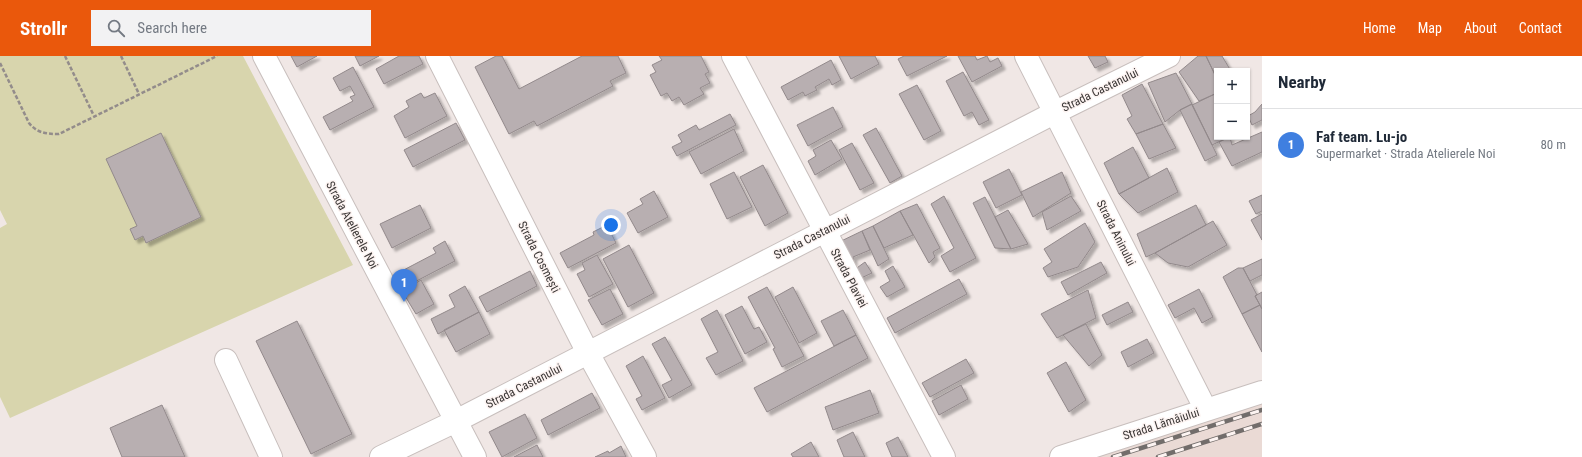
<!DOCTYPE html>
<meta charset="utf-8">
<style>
:root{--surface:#fff;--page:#f2f2f3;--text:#1f2937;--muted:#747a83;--line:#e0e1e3;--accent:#ea580c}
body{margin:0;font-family:"Roboto Condensed",sans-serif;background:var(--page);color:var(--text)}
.controls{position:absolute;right:12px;top:12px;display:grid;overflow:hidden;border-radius:0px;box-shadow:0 1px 3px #0004}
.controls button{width:36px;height:36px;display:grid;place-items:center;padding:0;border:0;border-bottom:1px solid var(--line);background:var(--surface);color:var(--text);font:20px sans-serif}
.you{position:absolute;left:611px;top:169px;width:14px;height:14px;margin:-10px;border:3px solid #fff;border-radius:50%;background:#1a73e8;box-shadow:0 0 0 6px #1a73e833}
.badge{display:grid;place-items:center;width:26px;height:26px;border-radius:50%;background:var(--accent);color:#fff;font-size:13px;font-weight:700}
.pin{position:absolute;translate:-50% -33px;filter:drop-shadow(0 1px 2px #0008)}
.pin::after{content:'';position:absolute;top:21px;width:14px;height:12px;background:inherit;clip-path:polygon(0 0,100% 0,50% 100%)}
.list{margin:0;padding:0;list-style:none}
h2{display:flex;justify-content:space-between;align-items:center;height:52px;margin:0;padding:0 16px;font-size:17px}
h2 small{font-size:13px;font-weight:400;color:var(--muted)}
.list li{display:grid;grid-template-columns:26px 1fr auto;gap:12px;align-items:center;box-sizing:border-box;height:72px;padding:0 16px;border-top:1px solid var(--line)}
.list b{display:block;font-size:15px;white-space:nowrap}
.list p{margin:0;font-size:13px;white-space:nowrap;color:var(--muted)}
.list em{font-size:13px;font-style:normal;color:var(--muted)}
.icon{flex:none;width:22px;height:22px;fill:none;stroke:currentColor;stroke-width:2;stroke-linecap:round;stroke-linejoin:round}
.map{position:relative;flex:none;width:1262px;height:401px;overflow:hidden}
header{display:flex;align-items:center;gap:24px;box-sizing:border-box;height:56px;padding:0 20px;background:var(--accent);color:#fff}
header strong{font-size:19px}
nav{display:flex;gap:22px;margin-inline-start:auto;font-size:14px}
.search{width:280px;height:36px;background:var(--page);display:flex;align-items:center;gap:10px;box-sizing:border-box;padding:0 14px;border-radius:0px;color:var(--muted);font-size:15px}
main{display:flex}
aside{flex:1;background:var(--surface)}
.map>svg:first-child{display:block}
.built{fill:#eadad5}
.green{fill:#d8d5ad}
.building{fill:#b8afb1;stroke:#92898b;filter:url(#shadow)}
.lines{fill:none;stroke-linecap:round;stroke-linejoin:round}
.minor-casing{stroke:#c8bfbd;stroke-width:24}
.path{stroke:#938c8b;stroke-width:2.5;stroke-dasharray:4 2;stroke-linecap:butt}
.minor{stroke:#fff;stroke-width:22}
.rail-casing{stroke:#726d6b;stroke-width:4.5}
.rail{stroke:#fdf4f2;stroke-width:3;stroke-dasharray:9;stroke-linecap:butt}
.labels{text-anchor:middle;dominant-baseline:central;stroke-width:3;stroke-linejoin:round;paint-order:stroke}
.street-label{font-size:12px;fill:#3a3635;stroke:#fdf4f2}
</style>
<header>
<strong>Strollr</strong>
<div class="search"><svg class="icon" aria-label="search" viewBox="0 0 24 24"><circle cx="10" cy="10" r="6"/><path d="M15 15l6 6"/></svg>Search here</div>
<nav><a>Home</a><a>Map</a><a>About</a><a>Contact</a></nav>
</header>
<main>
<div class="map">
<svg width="1262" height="401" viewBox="0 0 1262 401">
<defs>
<filter id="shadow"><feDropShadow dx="3.5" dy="3.5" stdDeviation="1" flood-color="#0004"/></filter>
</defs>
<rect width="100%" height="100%" fill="#f0e7e5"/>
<path class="built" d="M 1262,342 L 1262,401 L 1075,401 Z"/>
<path class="green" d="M 0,0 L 243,0 L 353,209 L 10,362 L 0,341 L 0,172 L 7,168 L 0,154 Z"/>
<path class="building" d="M 291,0 L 317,0 L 297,11 Z
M 355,0 L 379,0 L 360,10 Z
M 399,0 L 419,0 L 423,8 L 384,28 L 376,13 Z
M 496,0 L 502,0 L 519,33 L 582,0 L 618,0 L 626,17 L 610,25 L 613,30 L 537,70 L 534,65 L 509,78 L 475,11 Z
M 659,0 L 701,0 L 709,16 L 705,18 L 710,27 L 700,32 L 704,38 L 684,49 L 679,41 L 672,45 L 667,37 L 661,40 L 650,19 L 656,16 L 652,9 L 662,4 Z
M 839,0 L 875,0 L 879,8 L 851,23 Z
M 904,0 L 947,0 L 907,20 L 898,3 Z
M 958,0 L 975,0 L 977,4 L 987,0 L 990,6 L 998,2 L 1002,10 L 972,26 Z
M 1088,0 L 1105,0 L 1108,6 L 1095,12 Z
M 1198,0 L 1206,0 L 1217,23 L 1217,37 L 1199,45 L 1179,16 Z
M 1206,0 L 1222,0 L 1231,15 L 1217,15 L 1217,23 Z
M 831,4 L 841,24 L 832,29 L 829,23 L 815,31 L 817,34 L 805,40 L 803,36 L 788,44 L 781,31 Z
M 353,11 L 374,51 L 330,74 L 323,61 L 353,45 L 350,41 L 355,39 L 350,30 L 340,35 L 333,22 Z
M 963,16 L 989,64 L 979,69 L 972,56 L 964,60 L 946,25 Z
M 1176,17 L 1192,48 L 1180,54 L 1165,66 L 1148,27 Z
M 1142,28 L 1163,68 L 1136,78 L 1127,63 L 1132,60 L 1122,39 Z
M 917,29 L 941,75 L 924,84 L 899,38 Z
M 421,37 L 424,42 L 435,37 L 447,60 L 405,82 L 394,60 L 409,51 L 406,45 Z
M 1217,37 L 1217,81 L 1229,81 L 1212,89 L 1192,49 Z
M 1192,48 L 1217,99 L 1205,105 L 1180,54 Z
M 1262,48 L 1262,64 L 1252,69 L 1248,60 L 1255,56 Z
M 833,51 L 843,71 L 808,90 L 797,69 Z
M 730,58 L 736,69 L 677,100 L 672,91 L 682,86 L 678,79 L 696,69 L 699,74 Z
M 456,67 L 465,84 L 413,111 L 404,94 Z
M 1163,68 L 1176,92 L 1149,103 L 1136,78 Z
M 876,72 L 902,120 L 890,127 L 863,79 Z
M 734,73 L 744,95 L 701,118 L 689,96 Z
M 1262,76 L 1262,96 L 1232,110 L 1219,86 L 1230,81 L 1232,89 Z
M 161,77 L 201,161 L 146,187 L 143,180 L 135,184 L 130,173 L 137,170 L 106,103 Z
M 831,84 L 842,103 L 815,119 L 808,105 L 816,100 L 813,94 Z
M 852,87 L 874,127 L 860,134 L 839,94 Z
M 1133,91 L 1149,122 L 1119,138 L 1104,107 Z
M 763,109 L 788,157 L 765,170 L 740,121 Z
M 1167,112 L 1178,136 L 1138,157 L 1119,138 Z
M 1009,113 L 1022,139 L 996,152 L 983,126 Z
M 734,116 L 752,151 L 727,163 L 710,128 Z
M 1062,116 L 1071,137 L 1033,161 L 1021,136 Z
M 654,135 L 668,161 L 638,177 L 627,157 L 643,148 L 640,143 Z
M 1262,139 L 1262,155 L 1256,158 L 1249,145 Z
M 944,140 L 976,202 L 950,216 L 941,200 L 954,192 L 931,148 Z
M 1071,140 L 1081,155 L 1047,174 L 1042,156 Z
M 985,141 L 1011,193 L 995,192 L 973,147 Z
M 917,148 L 940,192 L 933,196 L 935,201 L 929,207 L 900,155 Z
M 420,149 L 431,172 L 392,192 L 380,168 Z
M 1196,149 L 1206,169 L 1155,197 L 1146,201 L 1137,178 Z
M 1008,154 L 1028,188 L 1011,193 L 995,161 Z
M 900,155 L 913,179 L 884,192 L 873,170 Z
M 1262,158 L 1262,184 L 1251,164 Z
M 1213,165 L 1227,189 L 1188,211 L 1168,207 L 1155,197 Z
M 1085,167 L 1095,186 L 1078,211 L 1048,221 L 1043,212 L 1052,206 L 1044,193 Z
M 607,169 L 616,187 L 568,212 L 560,197 L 594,179 L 593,176 Z
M 873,170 L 889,203 L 878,210 L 862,175 Z
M 862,175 L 870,194 L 853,201 L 854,207 L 835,188 Z
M 445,185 L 455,205 L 403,232 L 396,218 L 436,197 L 433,192 Z
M 629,189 L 654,237 L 628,251 L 603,203 Z
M 597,199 L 613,228 L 589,241 L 577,218 L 585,214 L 582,207 Z
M 1262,203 L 1262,219 L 1250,225 L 1243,212 Z
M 865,206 L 872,217 L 859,223 L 854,214 Z
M 1101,206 L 1107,217 L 1068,239 L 1061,226 Z
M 893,210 L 905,231 L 887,241 L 880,231 L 890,225 L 885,215 Z
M 1238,212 L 1243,212 L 1257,239 L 1255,240 L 1260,249 L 1242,258 L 1223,221 Z
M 530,215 L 537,230 L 487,256 L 479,241 Z
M 959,223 L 967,238 L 895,277 L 887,262 Z
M 421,224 L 434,248 L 416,258 L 402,235 Z
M 465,230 L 479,256 L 438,278 L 431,263 L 455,251 L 449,239 Z
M 767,231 L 804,300 L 782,311 L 773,293 L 775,292 L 748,241 Z
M 793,231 L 817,277 L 799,287 L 775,241 Z
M 610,233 L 623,258 L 602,269 L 588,244 Z
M 1199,233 L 1213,261 L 1202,267 L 1194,252 L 1175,262 L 1168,249 Z
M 1088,234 L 1096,262 L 1057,282 L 1041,258 Z
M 1262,236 L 1262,253 L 1255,240 Z
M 1128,246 L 1133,256 L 1107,269 L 1102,259 Z
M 1260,249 L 1262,253 L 1262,296 L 1242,258 Z
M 742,250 L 754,273 L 759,271 L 767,286 L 745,298 L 725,259 Z
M 717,254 L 743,305 L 716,319 L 706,302 L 718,296 L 701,263 Z
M 843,254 L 856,279 L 834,290 L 821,265 Z
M 479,256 L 490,278 L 456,296 L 444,274 Z
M 297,265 L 352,378 L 311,398 L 256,285 Z
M 1086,268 L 1102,299 L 1089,310 L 1063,279 Z
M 856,279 L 868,302 L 767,356 L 754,332 Z
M 665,281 L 692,329 L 669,342 L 662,329 L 672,324 L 652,288 Z
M 1147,283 L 1154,297 L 1128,311 L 1121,296 Z
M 643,300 L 665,342 L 642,354 L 636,343 L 642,340 L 626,310 Z
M 966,303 L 974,317 L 930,341 L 922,327 Z
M 1066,306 L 1086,344 L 1069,356 L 1047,317 Z
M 961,329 L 968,343 L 939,359 L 932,345 Z
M 870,334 L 879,357 L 833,374 L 825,351 Z
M 592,337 L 600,352 L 548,379 L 541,364 Z
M 162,349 L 185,401 L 122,401 L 110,372 Z
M 525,358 L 537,382 L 502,401 L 489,376 Z
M 853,376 L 865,401 L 844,401 L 837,384 Z
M 898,381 L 908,401 L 892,401 L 886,387 Z
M 811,386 L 819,401 L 793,401 L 791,398 Z
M 537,389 L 543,401 L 514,401 Z
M 621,390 L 626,401 L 595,401 L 608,395 L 609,397 Z"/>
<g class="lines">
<g class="minor-casing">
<path id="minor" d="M 264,0 L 475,401
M 437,0 L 588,297 L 645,401
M 733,0 L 944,401
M 1026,0 L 1206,354
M 226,304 L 271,401
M 381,401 L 456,365 L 1054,57 L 1169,0
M 1061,401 L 1262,336"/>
</g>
<path class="path" d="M 65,0 L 94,60
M 121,0 L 139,38
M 0,7 L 29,67 C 37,77 46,78 59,78 L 217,0"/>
<use href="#minor" class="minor"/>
<g class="rail-casing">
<path id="rail" d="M 1113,401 L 1262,354
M 1158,401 L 1262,368"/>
</g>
<use href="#rail" class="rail"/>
</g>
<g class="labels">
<g class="street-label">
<text transform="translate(1100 34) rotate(-26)">Strada Castanului</text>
<text transform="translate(352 169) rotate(62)">Strada Atelierele Noi</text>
<text transform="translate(1116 177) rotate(63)">Strada Aninului</text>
<text transform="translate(812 181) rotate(-27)">Strada Castanului</text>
<text transform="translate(539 201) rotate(63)">Strada Cosmești</text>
<text transform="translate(849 222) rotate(62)">Strada Plaviei</text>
<text transform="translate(524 330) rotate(-27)">Strada Castanului</text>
<text transform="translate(1161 368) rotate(-18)">Strada Lămâiului</text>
</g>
</g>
</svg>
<div class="controls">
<button>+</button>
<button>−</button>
</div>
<div class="you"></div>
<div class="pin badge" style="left:404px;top:246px;background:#3f7fe0">1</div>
</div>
<aside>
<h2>Nearby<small></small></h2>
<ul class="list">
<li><span class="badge" style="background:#3f7fe0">1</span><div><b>Faf team. Lu-jo</b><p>Supermarket · Strada Atelierele Noi</p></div><em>80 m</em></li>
</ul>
</aside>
</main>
